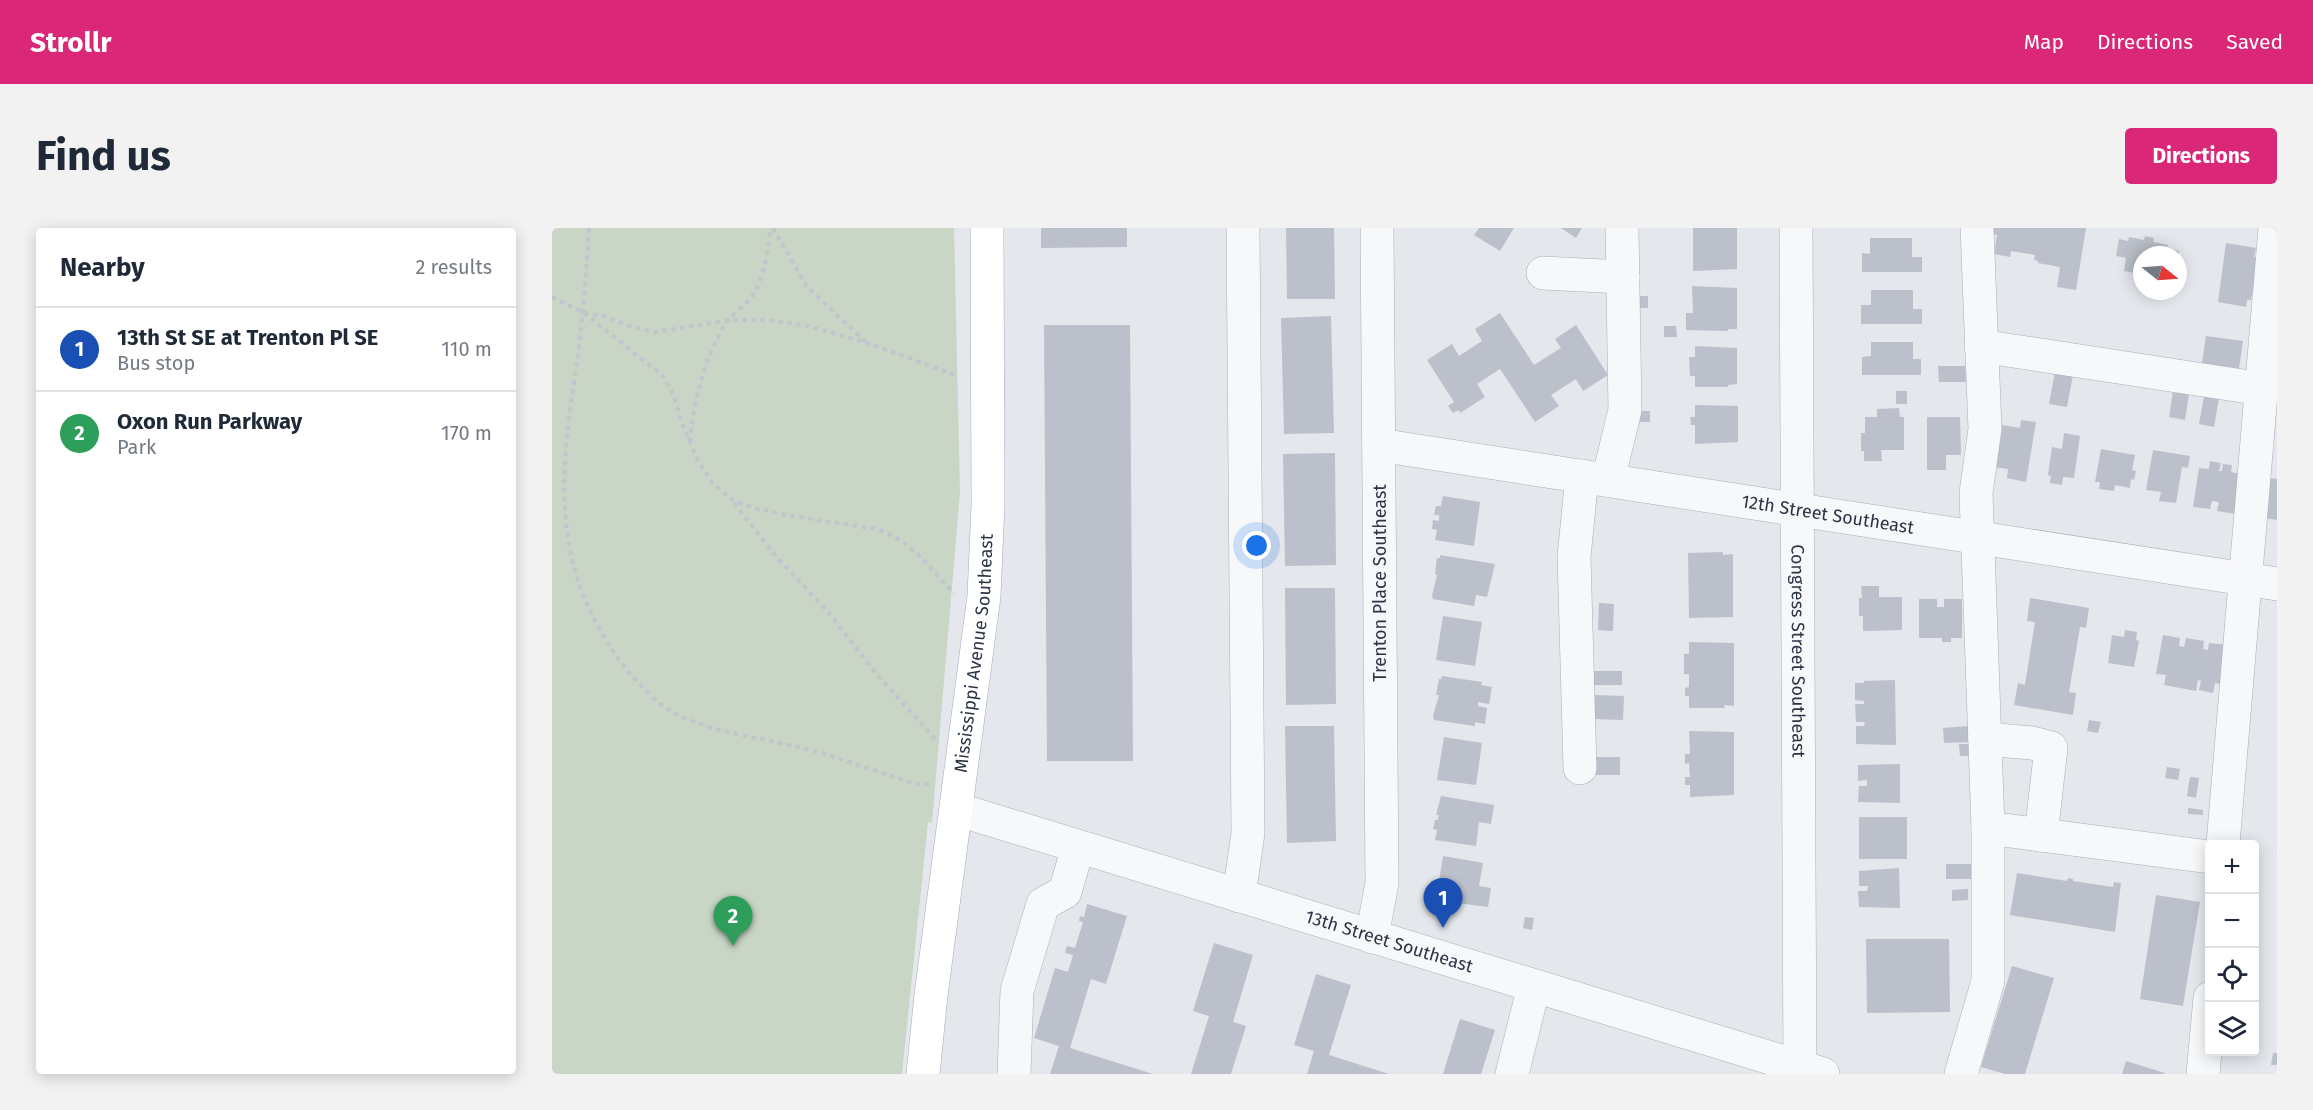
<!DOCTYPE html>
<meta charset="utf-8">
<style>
:root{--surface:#fff;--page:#f2f2f3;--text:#1f2937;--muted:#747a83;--line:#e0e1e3;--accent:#db2777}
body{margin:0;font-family:"Fira Sans",sans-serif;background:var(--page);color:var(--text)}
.controls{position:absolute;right:18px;bottom:18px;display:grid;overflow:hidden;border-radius:6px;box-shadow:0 3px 15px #0003}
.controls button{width:54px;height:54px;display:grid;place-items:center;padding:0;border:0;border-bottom:2px solid var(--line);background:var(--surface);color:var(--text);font:30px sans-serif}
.compass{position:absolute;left:1581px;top:18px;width:54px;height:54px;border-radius:50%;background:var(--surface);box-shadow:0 3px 15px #0003;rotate:107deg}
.you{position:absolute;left:705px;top:318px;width:21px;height:21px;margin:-15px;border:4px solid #fff;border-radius:50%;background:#1a73e8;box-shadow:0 0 0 9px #1a73e833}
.badge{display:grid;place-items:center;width:39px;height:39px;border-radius:50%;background:var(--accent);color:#fff;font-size:20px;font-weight:700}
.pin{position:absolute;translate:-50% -50px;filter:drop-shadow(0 2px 3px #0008)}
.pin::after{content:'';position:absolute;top:32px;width:21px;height:18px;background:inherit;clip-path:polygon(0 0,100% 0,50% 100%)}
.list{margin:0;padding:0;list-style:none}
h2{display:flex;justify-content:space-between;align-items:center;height:78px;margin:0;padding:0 24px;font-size:26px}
h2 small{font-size:20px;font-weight:400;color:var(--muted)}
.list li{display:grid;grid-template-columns:39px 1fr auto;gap:18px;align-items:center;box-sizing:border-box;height:84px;padding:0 24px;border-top:2px solid var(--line)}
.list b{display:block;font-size:22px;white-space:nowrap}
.list p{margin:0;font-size:20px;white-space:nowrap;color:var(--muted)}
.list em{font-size:20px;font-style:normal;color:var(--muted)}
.icon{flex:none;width:33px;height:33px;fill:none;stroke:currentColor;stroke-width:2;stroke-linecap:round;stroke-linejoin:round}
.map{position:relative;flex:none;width:1725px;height:846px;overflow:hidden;border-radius:6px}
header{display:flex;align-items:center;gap:36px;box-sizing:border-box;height:84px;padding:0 30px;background:var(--accent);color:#fff}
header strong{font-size:28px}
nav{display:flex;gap:33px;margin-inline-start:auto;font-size:21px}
.intro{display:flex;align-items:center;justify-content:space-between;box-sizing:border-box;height:144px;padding:0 36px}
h1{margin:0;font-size:42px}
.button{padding:15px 27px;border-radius:6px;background:var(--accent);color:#fff;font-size:21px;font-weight:700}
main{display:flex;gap:36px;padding:0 36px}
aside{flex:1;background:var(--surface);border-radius:6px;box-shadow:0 3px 15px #0003}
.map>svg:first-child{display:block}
.green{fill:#c9d6c5}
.building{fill:#bbc0ca}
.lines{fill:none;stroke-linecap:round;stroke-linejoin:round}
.minor-casing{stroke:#a9aeb7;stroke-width:34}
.major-casing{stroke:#a3abb8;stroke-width:34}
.path{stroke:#c2c5cb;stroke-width:4;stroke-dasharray:4.5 4.5;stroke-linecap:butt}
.minor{stroke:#f7f8fa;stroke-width:33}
.major{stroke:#fff;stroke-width:33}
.labels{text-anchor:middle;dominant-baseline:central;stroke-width:4.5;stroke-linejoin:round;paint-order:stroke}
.street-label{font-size:18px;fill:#2b3445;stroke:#f4f6f9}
</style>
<header>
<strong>Strollr</strong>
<nav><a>Map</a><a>Directions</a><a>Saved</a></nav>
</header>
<div class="intro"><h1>Find us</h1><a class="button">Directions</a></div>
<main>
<aside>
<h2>Nearby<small>2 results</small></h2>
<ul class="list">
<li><span class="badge" style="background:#1a4fb4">1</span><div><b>13th St SE at Trenton Pl SE</b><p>Bus stop</p></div><em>110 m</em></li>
<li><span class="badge" style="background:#2e9e5b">2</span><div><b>Oxon Run Parkway</b><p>Park</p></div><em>170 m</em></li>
</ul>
</aside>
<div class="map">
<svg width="1725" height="846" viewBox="0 0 1725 846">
<rect width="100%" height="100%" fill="#e4e7ec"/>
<path class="green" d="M 0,0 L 402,0 L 408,264 L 380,595 L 376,594 L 350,846 L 0,846 Z"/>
<path class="building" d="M 489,0 L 575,0 L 575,19 L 489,20 Z
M 734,0 L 782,0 L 783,71 L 735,71 Z
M 927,0 L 962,0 L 948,23 L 922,7 Z
M 1009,0 L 1030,0 L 1024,10 Z
M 1141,0 L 1185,0 L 1185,41 L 1141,43 Z
M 1440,0 L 1534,0 L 1524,62 L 1505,59 L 1508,39 L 1486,35 L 1486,33 L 1482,32 L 1483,27 L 1459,23 L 1458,29 L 1442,26 L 1445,7 L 1439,6 Z
M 1593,8 L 1602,10 L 1601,14 L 1616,17 L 1615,21 L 1627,23 L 1627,27 L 1590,27 L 1590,51 L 1582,49 L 1583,45 L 1572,43 L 1574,30 L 1564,28 L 1567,11 L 1576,13 L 1577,9 L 1592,12 Z
M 1318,10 L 1360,10 L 1360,29 L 1370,29 L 1370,44 L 1310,44 L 1310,25 L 1318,26 Z
M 1674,15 L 1704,20 L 1702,29 L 1706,29 L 1699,72 L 1695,72 L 1694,79 L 1666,74 Z
M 1140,58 L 1185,60 L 1185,101 L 1176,101 L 1176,103 L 1134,102 L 1134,85 L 1141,85 Z
M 1319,62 L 1361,62 L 1361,81 L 1370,81 L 1370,96 L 1309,96 L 1309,77 L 1319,77 Z
M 1085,68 L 1096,68 L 1096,80 L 1085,80 Z
M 948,85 L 982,137 L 1009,120 L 1003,111 L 1024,97 L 1056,147 L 1031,163 L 1024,151 L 999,167 L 1007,178 L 983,194 L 948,141 L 925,156 L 933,169 L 908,185 L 907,182 L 901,185 L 896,178 L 902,174 L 875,132 L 900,116 L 907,128 L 930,113 L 923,101 Z
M 779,88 L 782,205 L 732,206 L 729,90 Z
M 492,97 L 578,97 L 581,533 L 495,533 Z
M 1112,98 L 1124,98 L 1125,109 L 1112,109 Z
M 1654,108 L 1691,113 L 1687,141 L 1650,135 Z
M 1319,114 L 1361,114 L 1361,131 L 1369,131 L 1369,147 L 1310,147 L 1310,129 L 1319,128 Z
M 1143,118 L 1185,120 L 1185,156 L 1176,157 L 1176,159 L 1143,159 L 1143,148 L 1138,148 L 1137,129 L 1143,129 Z
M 1386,138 L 1413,138 L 1414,154 L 1387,154 Z
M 1503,144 L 1521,147 L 1515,179 L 1497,176 Z
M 1344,163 L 1355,163 L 1355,176 L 1344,176 Z
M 1621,163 L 1637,166 L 1633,192 L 1617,189 Z
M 1652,168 L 1667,170 L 1662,199 L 1647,196 Z
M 1143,177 L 1186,178 L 1186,214 L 1143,216 L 1143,197 L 1139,197 L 1138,189 L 1143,189 Z
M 1347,180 L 1348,189 L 1352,189 L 1352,222 L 1329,222 L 1330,233 L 1312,233 L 1312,223 L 1309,223 L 1309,205 L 1313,205 L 1313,189 L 1325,189 L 1325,181 Z
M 1087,183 L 1098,183 L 1098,194 L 1087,194 Z
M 1375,189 L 1408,189 L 1409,227 L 1394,227 L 1394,242 L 1375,242 Z
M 1469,192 L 1484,194 L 1474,254 L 1455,250 L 1456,241 L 1442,239 L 1450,197 L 1468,200 Z
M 1512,205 L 1528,208 L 1522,250 L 1511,249 L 1510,257 L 1498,255 L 1499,248 L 1496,247 L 1500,219 L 1510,221 Z
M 1549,221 L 1583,227 L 1580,242 L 1584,243 L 1582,252 L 1579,251 L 1578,260 L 1563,257 L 1562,263 L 1547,261 L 1548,254 L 1543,254 Z
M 1601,222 L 1638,228 L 1636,240 L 1630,239 L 1624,275 L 1607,273 L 1609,264 L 1594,262 Z
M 783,225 L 784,337 L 733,338 L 731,226 Z
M 1658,233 L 1669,235 L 1667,243 L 1670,243 L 1671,236 L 1680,237 L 1679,244 L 1689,246 L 1684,286 L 1665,283 L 1667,274 L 1660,273 L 1658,281 L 1641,279 L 1647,240 L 1657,241 Z
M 1715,250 L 1725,251 L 1725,292 L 1708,289 Z
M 891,268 L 928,274 L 922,318 L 883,312 L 885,302 L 880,301 L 881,292 L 887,293 L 887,287 L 882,287 L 884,278 L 889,278 Z
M 1171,324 L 1171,327 L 1181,326 L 1181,389 L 1137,390 L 1136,325 Z
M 888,327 L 943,336 L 935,369 L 924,367 L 922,378 L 881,371 L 880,368 L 885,347 L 883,346 L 885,330 L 888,330 Z
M 1309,358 L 1327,358 L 1327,369 L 1350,369 L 1350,402 L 1311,403 L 1311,388 L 1307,388 L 1307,370 L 1310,370 Z
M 733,360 L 783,360 L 784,476 L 734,477 Z
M 1478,370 L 1537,380 L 1534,400 L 1528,399 L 1517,464 L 1524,465 L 1521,487 L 1462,477 L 1466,455 L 1473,457 L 1483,394 L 1475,393 Z
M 1367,371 L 1385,371 L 1385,379 L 1392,379 L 1392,371 L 1410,371 L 1410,410 L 1399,410 L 1399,414 L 1390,414 L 1390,410 L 1367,410 Z
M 1047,375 L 1062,376 L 1061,403 L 1046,402 Z
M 891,388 L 930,394 L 923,438 L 884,432 Z
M 1573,402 L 1585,404 L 1584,412 L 1587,413 L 1582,439 L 1556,435 L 1560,407 L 1572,409 Z
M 1611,407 L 1628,410 L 1627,418 L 1632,419 L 1634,410 L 1652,413 L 1651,421 L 1656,422 L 1657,415 L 1675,417 L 1669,456 L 1663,455 L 1661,465 L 1647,462 L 1649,453 L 1646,452 L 1644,463 L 1612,457 L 1614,447 L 1604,446 Z
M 1137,414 L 1182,415 L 1182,478 L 1172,477 L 1173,480 L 1137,480 L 1137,468 L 1133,468 L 1133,460 L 1137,459 L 1137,446 L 1132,446 L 1132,426 L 1137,426 Z
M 1042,443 L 1070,443 L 1070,457 L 1042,457 Z
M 890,448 L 930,454 L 929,457 L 940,459 L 937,476 L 926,474 L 926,478 L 935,480 L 933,496 L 923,494 L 923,498 L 882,492 L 881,488 L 887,467 L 884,467 L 887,451 L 889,451 Z
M 1343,452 L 1344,517 L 1304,516 L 1304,498 L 1312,498 L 1313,494 L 1304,494 L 1303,476 L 1312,476 L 1312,473 L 1303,472 L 1303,455 L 1312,455 L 1312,453 Z
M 1041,467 L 1072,468 L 1071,492 L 1041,491 Z
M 1537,492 L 1549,494 L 1546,505 L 1535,503 Z
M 733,498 L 782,498 L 784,613 L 735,615 Z
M 1417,498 L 1418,514 L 1392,515 L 1391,500 Z
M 1137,503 L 1182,504 L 1182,567 L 1138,569 L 1138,557 L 1133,557 L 1133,549 L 1138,549 L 1137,535 L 1133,536 L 1133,526 L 1138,526 Z
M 892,509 L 930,515 L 924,557 L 885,552 Z
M 1407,516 L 1419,516 L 1420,528 L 1408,528 Z
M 1043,529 L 1068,529 L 1068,547 L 1043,547 Z
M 1348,536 L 1348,575 L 1306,574 L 1307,558 L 1315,558 L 1315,552 L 1306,553 L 1306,537 Z
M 1615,539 L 1628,541 L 1626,552 L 1613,550 Z
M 1638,549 L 1647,550 L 1644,570 L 1635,568 Z
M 889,568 L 942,577 L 939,596 L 927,594 L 924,618 L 883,612 L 885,602 L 881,601 L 883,592 L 886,592 L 886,590 L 887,587 L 884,587 Z
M 1636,580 L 1651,582 L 1651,587 L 1636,586 Z
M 1307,589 L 1355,589 L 1355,631 L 1307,631 Z
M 891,628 L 931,635 L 927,658 L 939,660 L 936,679 L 883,672 L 884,669 L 881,668 L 884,652 L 887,653 Z
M 1394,636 L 1419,636 L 1419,651 L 1394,651 Z
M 1347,640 L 1348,680 L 1307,679 L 1306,663 L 1315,663 L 1316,658 L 1307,658 L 1307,643 Z
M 1465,645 L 1515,653 L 1516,650 L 1521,651 L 1521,653 L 1561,659 L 1562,654 L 1569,655 L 1563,704 L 1458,687 Z
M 1416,661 L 1416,672 L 1400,673 L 1400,662 Z
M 1604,667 L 1648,674 L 1631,778 L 1588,771 Z
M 535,676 L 575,688 L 554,756 L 539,751 L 518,820 L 601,846 L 498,846 L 507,818 L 482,810 L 503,740 L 516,744 L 521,727 L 513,725 L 515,718 L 523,720 L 531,694 L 527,693 L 528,688 L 532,689 Z
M 973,689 L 982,690 L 980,702 L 971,700 Z
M 1314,711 L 1397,711 L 1398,784 L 1315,785 Z
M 662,715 L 701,727 L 681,794 L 694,798 L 679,846 L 639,846 L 657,788 L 641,783 Z
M 1460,738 L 1502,750 L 1473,846 L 1453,846 L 1429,839 Z
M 764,746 L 799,757 L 777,827 L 837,846 L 755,846 L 762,823 L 742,817 Z
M 908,791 L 943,802 L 929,846 L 891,846 Z
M 1721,825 L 1725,825 L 1725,837 L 1719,837 Z
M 1574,833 L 1613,845 L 1613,846 L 1570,846 Z"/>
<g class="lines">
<g class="minor-casing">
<g id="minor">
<path id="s1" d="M 1244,0 L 1248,846"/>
<path d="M 991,45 L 1071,49"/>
<path d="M 1429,118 L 1710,161"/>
<path id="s2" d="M 827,217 L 1725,356"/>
<path d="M 1056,252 L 1073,182 L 1070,0"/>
<path d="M 1433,511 L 1480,515 L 1499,520 L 1489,607"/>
<path d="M 1028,540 L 1022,329 L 1030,248"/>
<path id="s3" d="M 404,581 L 1271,846"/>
<path d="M 1436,600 L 1658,629"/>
<path d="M 1671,616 L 1723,0"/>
<path d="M 687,668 L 696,605 L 691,0"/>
<path d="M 820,709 L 830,655 L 825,0"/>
<path d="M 462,846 L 465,763 L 491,676 L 513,664 L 526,619"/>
<path d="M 960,846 L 982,758"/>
<path d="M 1409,846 L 1436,753 L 1436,600 L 1424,265 L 1433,201 L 1425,0"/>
<path d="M 1651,846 L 1658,770"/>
</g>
</g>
<g class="major-casing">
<g id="major">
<path id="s4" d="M 371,846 L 379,767 L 432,368 L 436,276 L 435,0"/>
</g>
</g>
<path class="path" d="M 37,0 C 34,47 31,93 24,140 C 6,259 0,344 74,441 C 89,457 104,476 124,486 C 163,505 209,510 251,520 C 289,530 326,544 363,556 L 377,557
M 221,0 L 255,59 L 315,115
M 0,69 L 32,85 L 52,88 L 83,100 L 103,104 L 178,92 L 216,92 L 256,98 L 316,115 L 406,148
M 32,85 L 111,148 L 122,168 L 129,193 L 145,231 L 159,253 L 180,272 L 202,280 L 234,287 L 324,301 C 362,314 376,338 402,366
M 138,214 C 141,174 152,133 172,98 C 179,86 193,79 201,67 C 212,49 217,21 218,0
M 182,275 L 222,326 L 278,386 L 322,443 L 383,511"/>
<use href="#minor" class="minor"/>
<use href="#major" class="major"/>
</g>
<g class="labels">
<g class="street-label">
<text stroke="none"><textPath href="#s2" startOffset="454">12th Street Southeast</textPath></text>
<text transform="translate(828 355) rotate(-90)">Trenton Place Southeast</text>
<text stroke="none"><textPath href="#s1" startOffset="423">Congress Street Southeast</textPath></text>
<text stroke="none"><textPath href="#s4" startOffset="424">Mississippi Avenue Southeast</textPath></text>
<text stroke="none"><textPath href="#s3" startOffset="453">13th Street Southeast</textPath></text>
</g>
</g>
</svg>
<div class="controls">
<button>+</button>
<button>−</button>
<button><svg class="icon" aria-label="locate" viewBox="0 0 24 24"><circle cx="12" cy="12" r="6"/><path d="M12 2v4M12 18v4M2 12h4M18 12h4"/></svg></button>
<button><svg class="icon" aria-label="layers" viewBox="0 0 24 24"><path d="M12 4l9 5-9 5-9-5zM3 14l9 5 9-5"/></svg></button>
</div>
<svg class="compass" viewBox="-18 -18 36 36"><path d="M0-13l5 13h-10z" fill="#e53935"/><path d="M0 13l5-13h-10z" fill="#747a83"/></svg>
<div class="you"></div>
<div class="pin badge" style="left:891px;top:700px;background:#1a4fb4">1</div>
<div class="pin badge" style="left:181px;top:718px;background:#2e9e5b">2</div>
</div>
</main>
